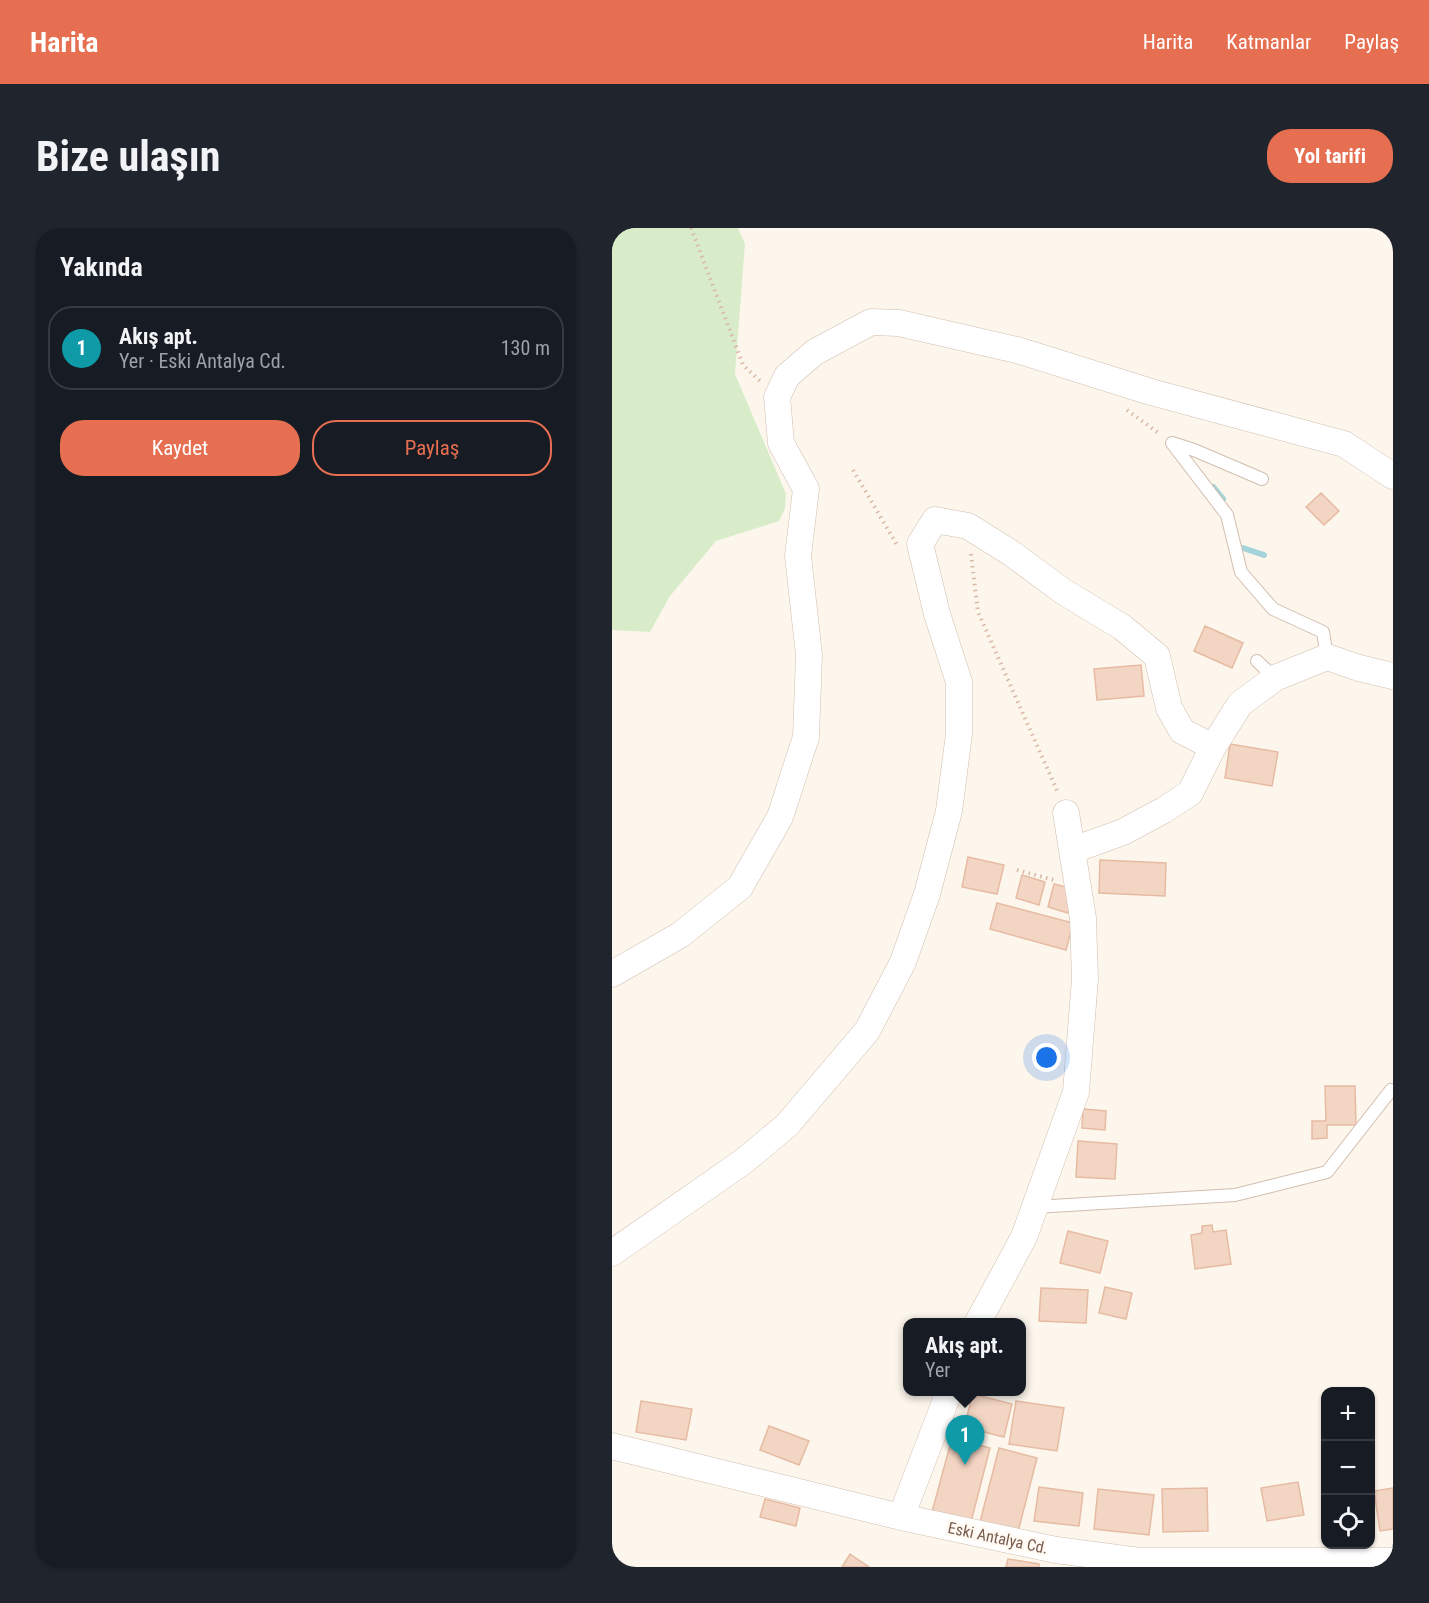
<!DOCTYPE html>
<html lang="tr">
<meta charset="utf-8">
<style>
:root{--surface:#171b24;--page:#20242c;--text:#f1f3f6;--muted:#9ea1a6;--line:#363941;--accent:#e76f51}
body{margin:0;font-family:"Roboto Condensed",sans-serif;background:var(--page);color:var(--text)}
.controls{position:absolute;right:18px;bottom:18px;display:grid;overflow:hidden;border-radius:12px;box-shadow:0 2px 4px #0004}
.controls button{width:54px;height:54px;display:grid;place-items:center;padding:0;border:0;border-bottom:2px solid var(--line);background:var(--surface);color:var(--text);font:30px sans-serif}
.you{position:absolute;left:435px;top:830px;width:21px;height:21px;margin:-15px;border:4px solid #fff;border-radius:50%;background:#1a73e8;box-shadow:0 0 0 9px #1a73e833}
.badge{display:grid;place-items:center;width:39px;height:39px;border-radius:50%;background:var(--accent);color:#fff;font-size:20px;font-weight:700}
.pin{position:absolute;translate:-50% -50px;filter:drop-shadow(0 2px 3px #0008)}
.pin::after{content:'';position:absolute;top:32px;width:21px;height:18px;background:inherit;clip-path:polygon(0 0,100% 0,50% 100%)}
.popup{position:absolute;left:291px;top:1090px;width:123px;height:78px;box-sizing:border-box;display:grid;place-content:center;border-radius:12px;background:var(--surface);filter:drop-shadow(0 2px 4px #0005);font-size:20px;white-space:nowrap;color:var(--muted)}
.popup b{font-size:22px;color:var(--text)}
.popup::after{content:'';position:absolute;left:50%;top:100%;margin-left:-12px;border:12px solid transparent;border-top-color:var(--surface)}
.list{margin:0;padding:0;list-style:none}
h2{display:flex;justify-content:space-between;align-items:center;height:78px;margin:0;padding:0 24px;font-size:26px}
h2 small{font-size:20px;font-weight:400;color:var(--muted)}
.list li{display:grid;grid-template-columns:39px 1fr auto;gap:18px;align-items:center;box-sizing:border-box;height:84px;margin:0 12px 12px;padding:0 12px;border:2px solid var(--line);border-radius:24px}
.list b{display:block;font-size:22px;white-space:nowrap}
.list p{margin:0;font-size:20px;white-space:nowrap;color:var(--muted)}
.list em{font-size:20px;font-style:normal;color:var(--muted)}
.actions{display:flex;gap:12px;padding:18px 24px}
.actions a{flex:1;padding:14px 0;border:2px solid var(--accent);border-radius:24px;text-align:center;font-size:21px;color:var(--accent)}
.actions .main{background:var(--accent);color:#fff}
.icon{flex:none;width:33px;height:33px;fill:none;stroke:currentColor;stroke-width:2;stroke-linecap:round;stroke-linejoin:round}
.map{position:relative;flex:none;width:781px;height:1339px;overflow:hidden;border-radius:24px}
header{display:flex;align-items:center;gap:36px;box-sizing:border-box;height:84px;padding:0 30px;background:var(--accent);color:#fff}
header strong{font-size:28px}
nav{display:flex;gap:33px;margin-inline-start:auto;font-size:21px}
.intro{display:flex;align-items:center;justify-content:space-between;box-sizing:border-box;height:144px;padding:0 36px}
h1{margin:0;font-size:42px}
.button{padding:15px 27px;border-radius:24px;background:var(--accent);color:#fff;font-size:21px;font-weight:700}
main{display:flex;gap:36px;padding:0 36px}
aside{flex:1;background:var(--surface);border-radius:24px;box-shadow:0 2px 4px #0004}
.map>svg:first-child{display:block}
.green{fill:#d8ecc9}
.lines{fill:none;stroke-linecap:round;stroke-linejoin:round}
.stream{stroke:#a5d3da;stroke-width:6}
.building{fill:#f3d5c3;stroke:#e6bba3;stroke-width:1.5}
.service-casing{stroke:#d1beb0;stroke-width:14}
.minor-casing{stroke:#d1beb0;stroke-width:27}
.path{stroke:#d9b8a5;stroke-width:4;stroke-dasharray:1.5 4.5;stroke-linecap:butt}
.service{stroke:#fff;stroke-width:12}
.minor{stroke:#fff;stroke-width:26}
.labels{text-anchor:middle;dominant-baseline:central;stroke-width:6;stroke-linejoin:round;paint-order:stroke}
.street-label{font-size:16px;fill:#7a5c4d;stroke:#fffaf3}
</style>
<header>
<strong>Harita</strong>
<nav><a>Harita</a><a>Katmanlar</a><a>Paylaş</a></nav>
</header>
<div class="intro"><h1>Bize ulaşın</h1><a class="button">Yol tarifi</a></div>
<main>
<aside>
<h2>Yakında<small></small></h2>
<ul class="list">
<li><span class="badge" style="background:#0f9aa8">1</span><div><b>Akış apt.</b><p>Yer · Eski Antalya Cd.</p></div><em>130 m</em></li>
</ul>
<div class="actions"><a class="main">Kaydet</a><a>Paylaş</a></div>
</aside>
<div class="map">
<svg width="781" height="1339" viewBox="0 0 781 1339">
<rect width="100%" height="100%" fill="#fdf6ec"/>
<path class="green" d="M 0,0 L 126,0 L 133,16 L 123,146 L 174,266 L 173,280 L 167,293 L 104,313 L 58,368 L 38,404 L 0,402 Z"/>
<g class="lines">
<path class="stream" d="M 601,259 L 611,271
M 631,320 L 652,327"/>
</g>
<path class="building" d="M 709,265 L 727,283 L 712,297 L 694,279 Z
M 593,398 L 631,415 L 620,440 L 582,423 Z
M 529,437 L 532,468 L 485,472 L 482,441 Z
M 618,516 L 666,524 L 660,558 L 613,550 Z
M 356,629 L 392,637 L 385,666 L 350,659 Z
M 488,632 L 554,635 L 553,668 L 487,665 Z
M 410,647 L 433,654 L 427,677 L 404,670 Z
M 442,656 L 462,661 L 456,685 L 436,679 Z
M 385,675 L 461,695 L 454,722 L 378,701 Z
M 713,858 L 743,858 L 744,897 L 715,897 L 715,910 L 700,911 L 700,893 L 714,893 Z
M 471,881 L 494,883 L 493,902 L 470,900 Z
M 466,913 L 505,916 L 503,951 L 464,949 Z
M 600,997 L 601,1004 L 614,1002 L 619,1036 L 583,1041 L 579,1007 L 590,1005 L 590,998 Z
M 456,1003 L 496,1013 L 488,1045 L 448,1035 Z
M 493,1059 L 520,1065 L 514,1091 L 487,1085 Z
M 429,1060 L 476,1062 L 474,1095 L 427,1093 Z
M 361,1166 L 400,1176 L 392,1209 L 352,1199 Z
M 29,1173 L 80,1181 L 74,1212 L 24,1204 Z
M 404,1173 L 452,1180 L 445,1223 L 397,1216 Z
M 157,1198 L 197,1213 L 187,1237 L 148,1222 Z
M 340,1210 L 378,1220 L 359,1294 L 320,1284 Z
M 387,1220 L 425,1230 L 406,1304 L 368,1294 Z
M 686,1254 L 692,1287 L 655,1293 L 649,1260 Z
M 427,1259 L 471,1265 L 467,1298 L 422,1293 Z
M 595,1260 L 596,1303 L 551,1304 L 550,1261 Z
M 781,1260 L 781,1301 L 768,1303 L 762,1263 Z
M 486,1261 L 542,1267 L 537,1307 L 482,1301 Z
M 153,1271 L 188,1280 L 184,1298 L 148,1289 Z
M 238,1326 L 257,1339 L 230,1339 Z
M 396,1331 L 427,1336 L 427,1339 L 394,1339 Z"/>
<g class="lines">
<g class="service-casing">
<path id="service" d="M 650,251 L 582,222 L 560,215 L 615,287 L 629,344 L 661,381 L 711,404 L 715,429
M 645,433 L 663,450
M 423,979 L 623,967 L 715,944 L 779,862 L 781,863"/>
</g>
<g class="minor-casing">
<path id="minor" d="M 461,622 L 511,604 L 552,582 L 578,565 L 601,519 L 628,476 L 663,450 L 715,429 L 747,440 L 781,448
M 0,746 L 68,707 L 128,659 L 168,589 L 194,509 L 197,427 L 186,328 L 194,261 L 169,215 L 165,169 L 175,148 L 203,124 L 259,94 L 287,95 L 405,122 L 539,164 L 732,216 L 781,248
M 0,1025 L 132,933 L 175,897 L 255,803 L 291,734 L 315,666 L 337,583 L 347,506 L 347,454 L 325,386 L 308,316 L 323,292 L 356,298 L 399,325 L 452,364 L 510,399 L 545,428 L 557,480 L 570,503 L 601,519
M 366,1094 L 412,1009 L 464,864 L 473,751 L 471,690 L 454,585
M 0,1218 L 289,1289 L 444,1322 L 528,1333 L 781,1333
M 289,1289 L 337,1164"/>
</g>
<path class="path" d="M 79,0 L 131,137 L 149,154
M 515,182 L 548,206
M 241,242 L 285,317
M 359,326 L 366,384 L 446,565
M 405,642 L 442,652"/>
<use href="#service" class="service"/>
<use href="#minor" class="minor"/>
</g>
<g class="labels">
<g class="street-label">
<text transform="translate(386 1310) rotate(12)">Eski Antalya Cd.</text>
</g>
</g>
</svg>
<div class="controls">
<button>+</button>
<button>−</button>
<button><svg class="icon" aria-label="locate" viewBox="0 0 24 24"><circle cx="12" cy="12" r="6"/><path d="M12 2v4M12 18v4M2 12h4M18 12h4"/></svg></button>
</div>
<div class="you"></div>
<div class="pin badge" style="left:353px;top:1237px;background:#0f9aa8">1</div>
<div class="popup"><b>Akış apt.</b>Yer</div>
</div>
</main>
